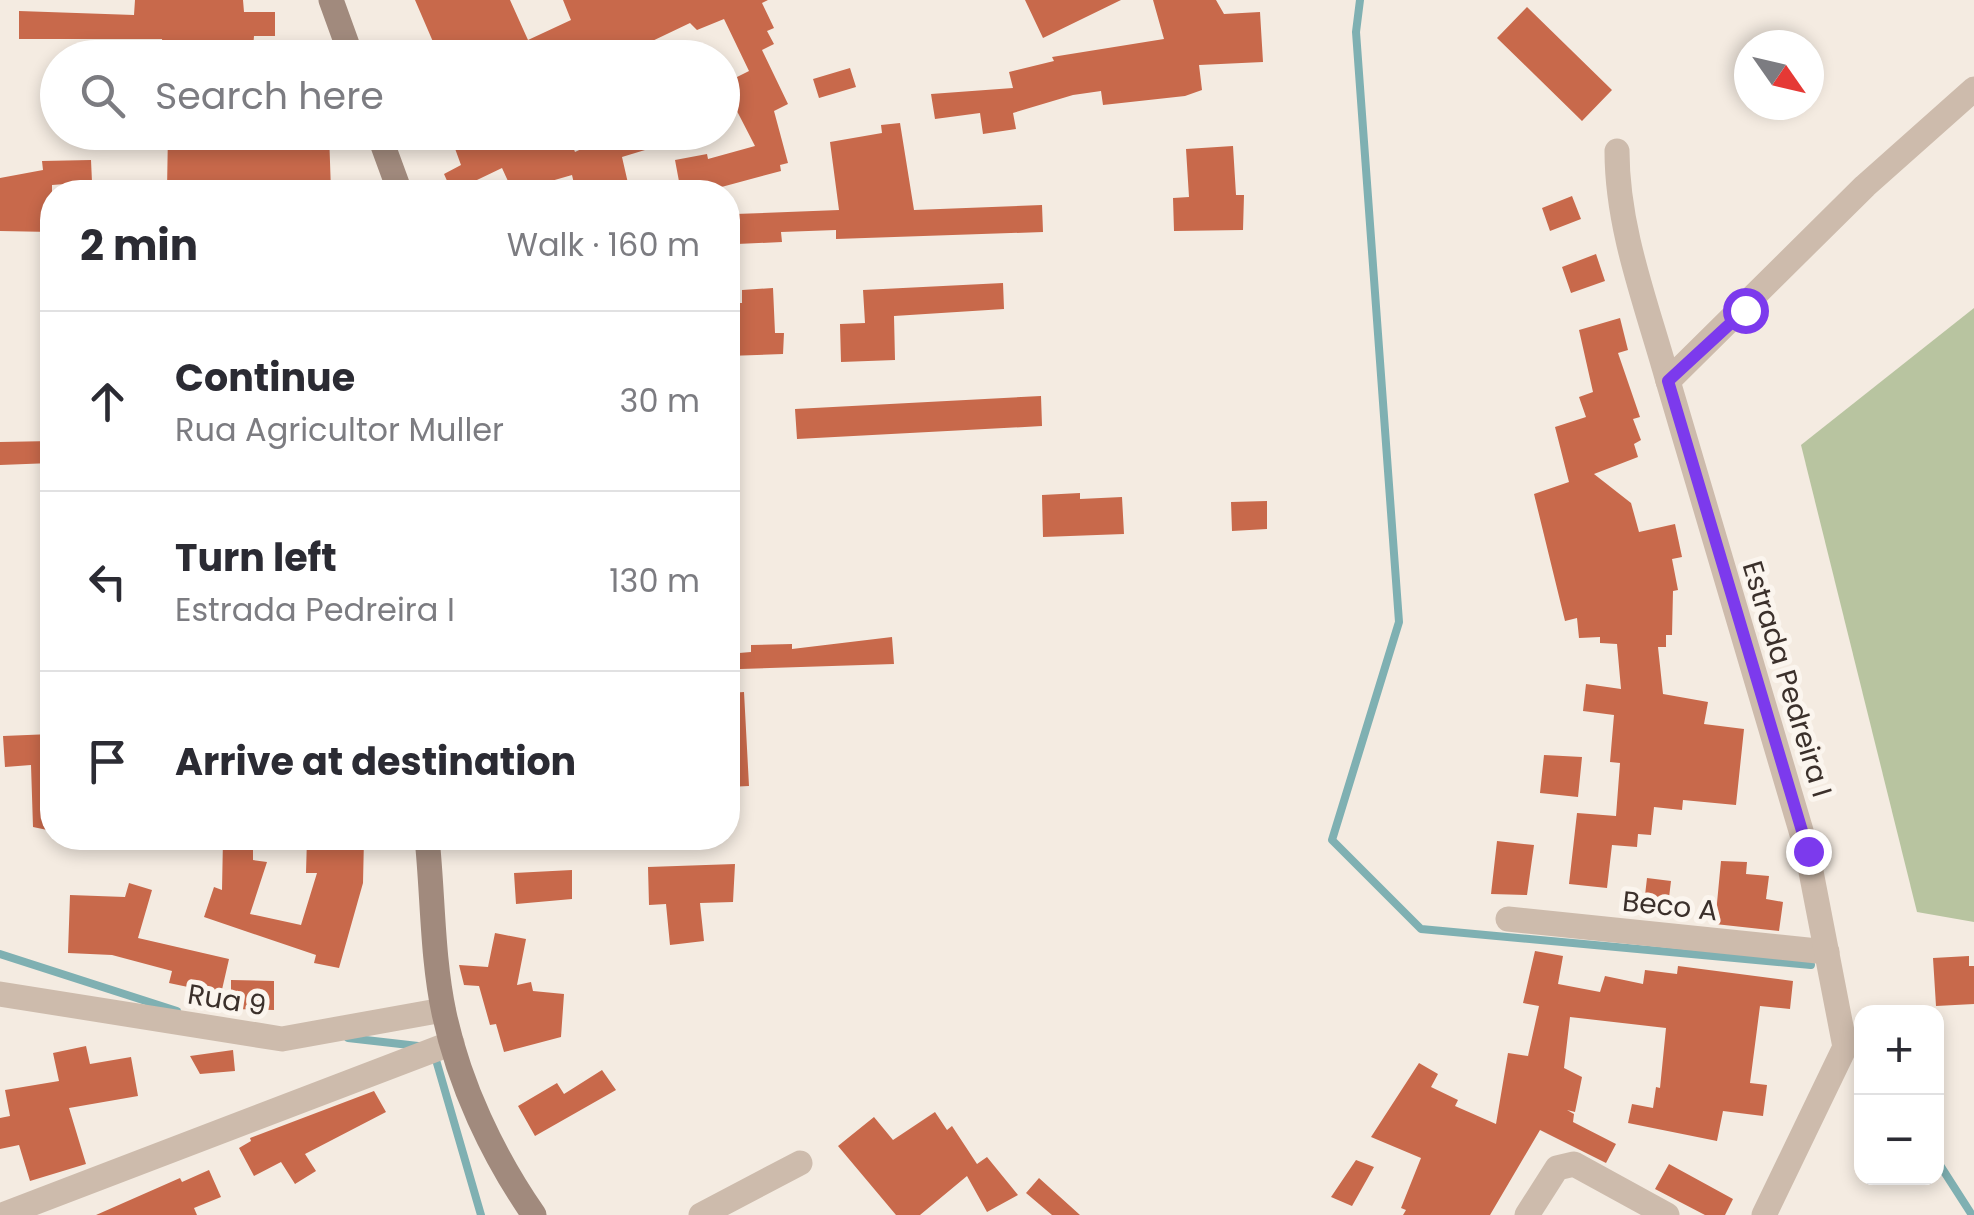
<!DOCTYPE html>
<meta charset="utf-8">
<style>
:root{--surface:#fff;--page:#f7f7f7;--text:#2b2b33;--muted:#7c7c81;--line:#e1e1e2}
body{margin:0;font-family:Poppins,sans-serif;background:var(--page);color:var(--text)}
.controls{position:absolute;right:30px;bottom:30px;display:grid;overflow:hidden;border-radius:20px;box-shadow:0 5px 15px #0003}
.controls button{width:90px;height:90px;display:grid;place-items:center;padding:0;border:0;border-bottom:2px solid var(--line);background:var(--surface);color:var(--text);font:50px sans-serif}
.compass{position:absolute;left:1734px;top:30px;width:90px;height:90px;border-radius:50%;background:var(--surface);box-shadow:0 5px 15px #0003;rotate:124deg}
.stop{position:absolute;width:30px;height:30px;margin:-22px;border:8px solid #7c3aed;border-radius:50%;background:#fff}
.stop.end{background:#7c3aed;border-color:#fff;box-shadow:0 2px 10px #0008}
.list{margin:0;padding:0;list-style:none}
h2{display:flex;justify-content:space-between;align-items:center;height:130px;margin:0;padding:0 40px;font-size:42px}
h2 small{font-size:32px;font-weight:400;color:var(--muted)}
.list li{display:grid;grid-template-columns:65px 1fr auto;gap:30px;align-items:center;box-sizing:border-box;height:180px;padding:0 40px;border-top:2px solid var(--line)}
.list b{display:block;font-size:38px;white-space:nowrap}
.list p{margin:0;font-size:32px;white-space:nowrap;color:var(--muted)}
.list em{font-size:32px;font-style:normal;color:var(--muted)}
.icon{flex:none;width:55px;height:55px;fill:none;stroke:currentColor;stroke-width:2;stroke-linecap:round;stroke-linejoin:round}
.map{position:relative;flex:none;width:1974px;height:1215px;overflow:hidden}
.search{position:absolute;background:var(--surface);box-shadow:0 5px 15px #0003;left:40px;top:40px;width:700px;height:110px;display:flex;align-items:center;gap:25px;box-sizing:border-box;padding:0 35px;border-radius:55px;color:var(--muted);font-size:38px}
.panel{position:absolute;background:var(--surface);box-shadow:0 5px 15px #0003;left:40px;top:180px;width:700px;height:670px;border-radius:40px}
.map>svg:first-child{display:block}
.green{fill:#b8c4a0}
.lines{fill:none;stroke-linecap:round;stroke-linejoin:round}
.stream{stroke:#7fb0b2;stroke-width:8}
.building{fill:#c8694b}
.minor{stroke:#cdbbac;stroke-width:25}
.tertiary{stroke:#cdbbac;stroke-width:25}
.secondary{stroke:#a18a7d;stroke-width:25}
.route{stroke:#7c3aed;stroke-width:12}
.labels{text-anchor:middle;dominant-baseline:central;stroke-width:10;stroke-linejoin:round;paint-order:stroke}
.street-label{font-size:28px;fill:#3b302b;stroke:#fbf5ee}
</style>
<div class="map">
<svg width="1974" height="1215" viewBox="0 0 1974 1215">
<rect width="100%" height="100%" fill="#f4ebe1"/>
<path class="green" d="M 1974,308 L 1974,922 L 1917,912 L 1801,445 Z"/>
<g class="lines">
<path class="stream" d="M 1360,0 L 1356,32 L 1399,622 L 1332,840 L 1421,929 L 1811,965
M 0,954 L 177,1011
M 348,1038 L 418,1046
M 434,1053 L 481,1215
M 1936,1159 L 1972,1215"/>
</g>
<path class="building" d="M 135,0 L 243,0 L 244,12 L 275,12 L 275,36 L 254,36 L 253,48 L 186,49 L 187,58 L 164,58 L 162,39 L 19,39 L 19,11 L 134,15 Z
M 415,0 L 510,0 L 528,40 L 571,20 L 563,0 L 768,0 L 762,3 L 774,28 L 767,31 L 774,44 L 762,50 L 788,104 L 774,111 L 788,163 L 780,165 L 781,171 L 703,192 L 681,192 L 675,160 L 707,154 L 708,159 L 755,146 L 723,84 L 749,71 L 724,19 L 697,30 L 690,23 L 646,44 L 649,52 L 633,58 L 440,58 Z
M 1025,0 L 1121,0 L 1043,38 Z
M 1153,0 L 1216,0 L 1224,14 L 1260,12 L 1263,62 L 1199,65 L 1202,90 L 1185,96 L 1103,105 L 1101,91 L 1073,95 L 1013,113 L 1016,129 L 983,134 L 980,113 L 935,119 L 931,94 L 1013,88 L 1009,72 L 1054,61 L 1052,57 L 1164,39 Z
M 1527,7 L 1612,90 L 1582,121 L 1497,38 Z
M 850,68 L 856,87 L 819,98 L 813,79 Z
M 900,123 L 914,210 L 1042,205 L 1043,232 L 836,239 L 836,230 L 781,232 L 782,242 L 737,244 L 735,214 L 839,210 L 830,142 L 882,133 L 881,125 Z
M 168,132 L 329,132 L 331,192 L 167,190 Z
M 449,132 L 567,132 L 575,152 L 609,136 L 640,132 L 645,150 L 622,157 L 630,192 L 576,192 L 572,175 L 513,192 L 502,168 L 452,192 L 444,174 L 461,165 Z
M 1233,146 L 1236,195 L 1244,195 L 1243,230 L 1174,231 L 1173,198 L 1189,197 L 1186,149 Z
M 91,160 L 92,182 L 52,185 L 52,232 L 0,231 L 0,178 L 43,170 L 42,161 Z
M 1572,196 L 1581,219 L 1550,231 L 1542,208 Z
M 1596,254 L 1605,281 L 1571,293 L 1562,267 Z
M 1003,283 L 1004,309 L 894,316 L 895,360 L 841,362 L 840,324 L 865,323 L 863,290 Z
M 773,288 L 775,333 L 784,333 L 783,354 L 728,356 L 729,303 L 742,303 L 742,290 Z
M 1620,318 L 1628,350 L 1618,353 L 1640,417 L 1633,419 L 1641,440 L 1634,444 L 1638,457 L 1594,474 L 1631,503 L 1639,532 L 1675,524 L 1682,557 L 1672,559 L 1678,590 L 1673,591 L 1672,635 L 1666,635 L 1666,647 L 1658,647 L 1663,694 L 1708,702 L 1704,724 L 1744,729 L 1736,805 L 1683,800 L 1682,810 L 1654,807 L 1651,835 L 1638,834 L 1637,847 L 1612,845 L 1607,888 L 1569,884 L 1577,813 L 1616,816 L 1620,763 L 1610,762 L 1614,715 L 1583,711 L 1586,684 L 1621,689 L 1617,644 L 1600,643 L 1600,637 L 1579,638 L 1577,618 L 1565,621 L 1534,494 L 1569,482 L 1555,427 L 1586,417 L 1579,397 L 1593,392 L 1579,330 Z
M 1041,396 L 1042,426 L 797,439 L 795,409 Z
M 52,441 L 52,463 L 0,465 L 0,442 Z
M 1080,493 L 1080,499 L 1122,497 L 1124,534 L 1043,537 L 1042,495 Z
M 1267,501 L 1267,529 L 1232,531 L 1231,502 Z
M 892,637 L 894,664 L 740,669 L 739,653 L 751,652 L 751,645 L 792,644 L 792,649 Z
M 744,692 L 749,786 L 728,787 L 728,693 Z
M 52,734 L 52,831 L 33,827 L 31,765 L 5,767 L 3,736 Z
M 1544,755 L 1582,757 L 1578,797 L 1540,793 Z
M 253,838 L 253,860 L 267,862 L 250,914 L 301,925 L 317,873 L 306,873 L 307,838 L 364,838 L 363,883 L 339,968 L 314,963 L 316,955 L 204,917 L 214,887 L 222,890 L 223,839 Z
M 1497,841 L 1534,845 L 1527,895 L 1491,894 Z
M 1721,861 L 1747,862 L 1746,874 L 1769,876 L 1766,899 L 1783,902 L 1779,931 L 1715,924 Z
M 735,864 L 733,902 L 700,903 L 704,941 L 670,945 L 666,904 L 649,905 L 648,867 Z
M 572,870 L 572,899 L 516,904 L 514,873 Z
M 1647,878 L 1671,881 L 1668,906 L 1644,904 Z
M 129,883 L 152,890 L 138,938 L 229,959 L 221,994 L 169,983 L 172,971 L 112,955 L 68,953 L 70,895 L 125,897 Z
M 495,933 L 526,939 L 517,985 L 531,982 L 533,991 L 564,994 L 561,1037 L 504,1052 L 496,1024 L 490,1025 L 479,986 L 464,985 L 459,965 L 488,967 Z
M 1535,951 L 1563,956 L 1558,984 L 1600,992 L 1605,976 L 1643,984 L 1645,970 L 1677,974 L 1678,966 L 1793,981 L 1790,1009 L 1760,1006 L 1750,1083 L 1767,1085 L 1763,1116 L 1723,1111 L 1717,1141 L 1628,1123 L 1632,1104 L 1653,1108 L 1656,1087 L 1660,1088 L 1666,1028 L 1570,1017 L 1564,1068 L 1582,1077 L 1575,1112 L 1567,1110 L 1574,1114 L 1573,1122 L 1616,1144 L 1606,1163 L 1540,1130 L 1490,1215 L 1403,1215 L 1406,1210 L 1401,1208 L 1421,1158 L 1371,1137 L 1419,1063 L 1438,1074 L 1431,1087 L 1458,1100 L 1455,1106 L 1496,1124 L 1508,1053 L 1528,1056 L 1539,1006 L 1523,1003 Z
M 1969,956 L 1969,966 L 1974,966 L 1974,1004 L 1936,1006 L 1933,958 Z
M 231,980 L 274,981 L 274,1010 L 231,1009 Z
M 86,1046 L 90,1064 L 131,1057 L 138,1096 L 69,1108 L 86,1164 L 30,1181 L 19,1145 L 0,1149 L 0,1118 L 10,1116 L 5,1090 L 59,1081 L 53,1053 Z
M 233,1050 L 235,1071 L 200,1074 L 190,1056 Z
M 602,1070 L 616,1090 L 535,1136 L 518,1106 L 557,1083 L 564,1094 Z
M 374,1091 L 386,1112 L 305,1154 L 316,1171 L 295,1184 L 281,1162 L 254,1176 L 239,1148 L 251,1141 L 250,1138 Z
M 935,1112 L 947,1130 L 952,1126 L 977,1164 L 987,1157 L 1018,1195 L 987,1212 L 967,1176 L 920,1215 L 896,1215 L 838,1146 L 874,1117 L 893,1140 Z
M 1356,1160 L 1374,1167 L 1352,1206 L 1331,1197 Z
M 1669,1164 L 1733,1199 L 1725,1215 L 1705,1215 L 1655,1189 Z
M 209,1170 L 221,1197 L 194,1208 L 197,1215 L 96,1215 L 180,1178 L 182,1182 Z
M 1039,1178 L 1080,1215 L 1052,1215 L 1026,1193 Z"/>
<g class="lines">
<path class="minor" d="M 1617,151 C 1617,230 1647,305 1668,381
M 1508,919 L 1827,952
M 0,994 L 282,1039 L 443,1010
M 2,1215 L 452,1043
M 701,1215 L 800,1163
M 1527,1215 L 1557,1168 L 1574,1164 L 1667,1215"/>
<path class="tertiary" d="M 1764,1215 L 1845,1047 L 1807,851 L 1668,381 L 1865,186 L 1974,89"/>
<path class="secondary" d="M 331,0 L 352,58
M 378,132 L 400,192
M 427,838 C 433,895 432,957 444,1013 C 459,1084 493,1156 534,1215"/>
</g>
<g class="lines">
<path class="route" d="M 1745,310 L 1668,381 L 1808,851"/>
</g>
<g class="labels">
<g class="street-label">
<text transform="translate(1787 679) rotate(73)">Estrada Pedreira I</text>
<text transform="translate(1670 906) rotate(6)">Beco A</text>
<text transform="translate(227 1000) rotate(9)">Rua 9</text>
</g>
</g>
</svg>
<div class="controls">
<button>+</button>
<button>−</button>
</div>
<svg class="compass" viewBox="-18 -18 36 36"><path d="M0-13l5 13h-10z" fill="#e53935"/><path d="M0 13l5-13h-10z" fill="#7c7c81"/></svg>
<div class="stop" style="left:1745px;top:310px"></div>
<div class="stop end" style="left:1808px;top:851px"></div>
<div class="search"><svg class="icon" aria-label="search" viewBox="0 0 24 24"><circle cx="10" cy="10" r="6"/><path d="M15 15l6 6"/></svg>Search here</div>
<section class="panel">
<h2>2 min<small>Walk · 160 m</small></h2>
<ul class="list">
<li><svg class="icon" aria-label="ahead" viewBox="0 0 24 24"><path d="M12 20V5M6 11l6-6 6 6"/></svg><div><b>Continue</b><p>Rua Agricultor Muller</p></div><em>30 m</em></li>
<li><svg class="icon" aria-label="left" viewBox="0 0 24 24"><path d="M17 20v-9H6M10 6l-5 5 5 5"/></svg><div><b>Turn left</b><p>Estrada Pedreira I</p></div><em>130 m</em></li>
<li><svg class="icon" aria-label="arrive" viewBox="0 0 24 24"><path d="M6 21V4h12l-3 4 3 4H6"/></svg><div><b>Arrive at destination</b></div></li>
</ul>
</section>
</div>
